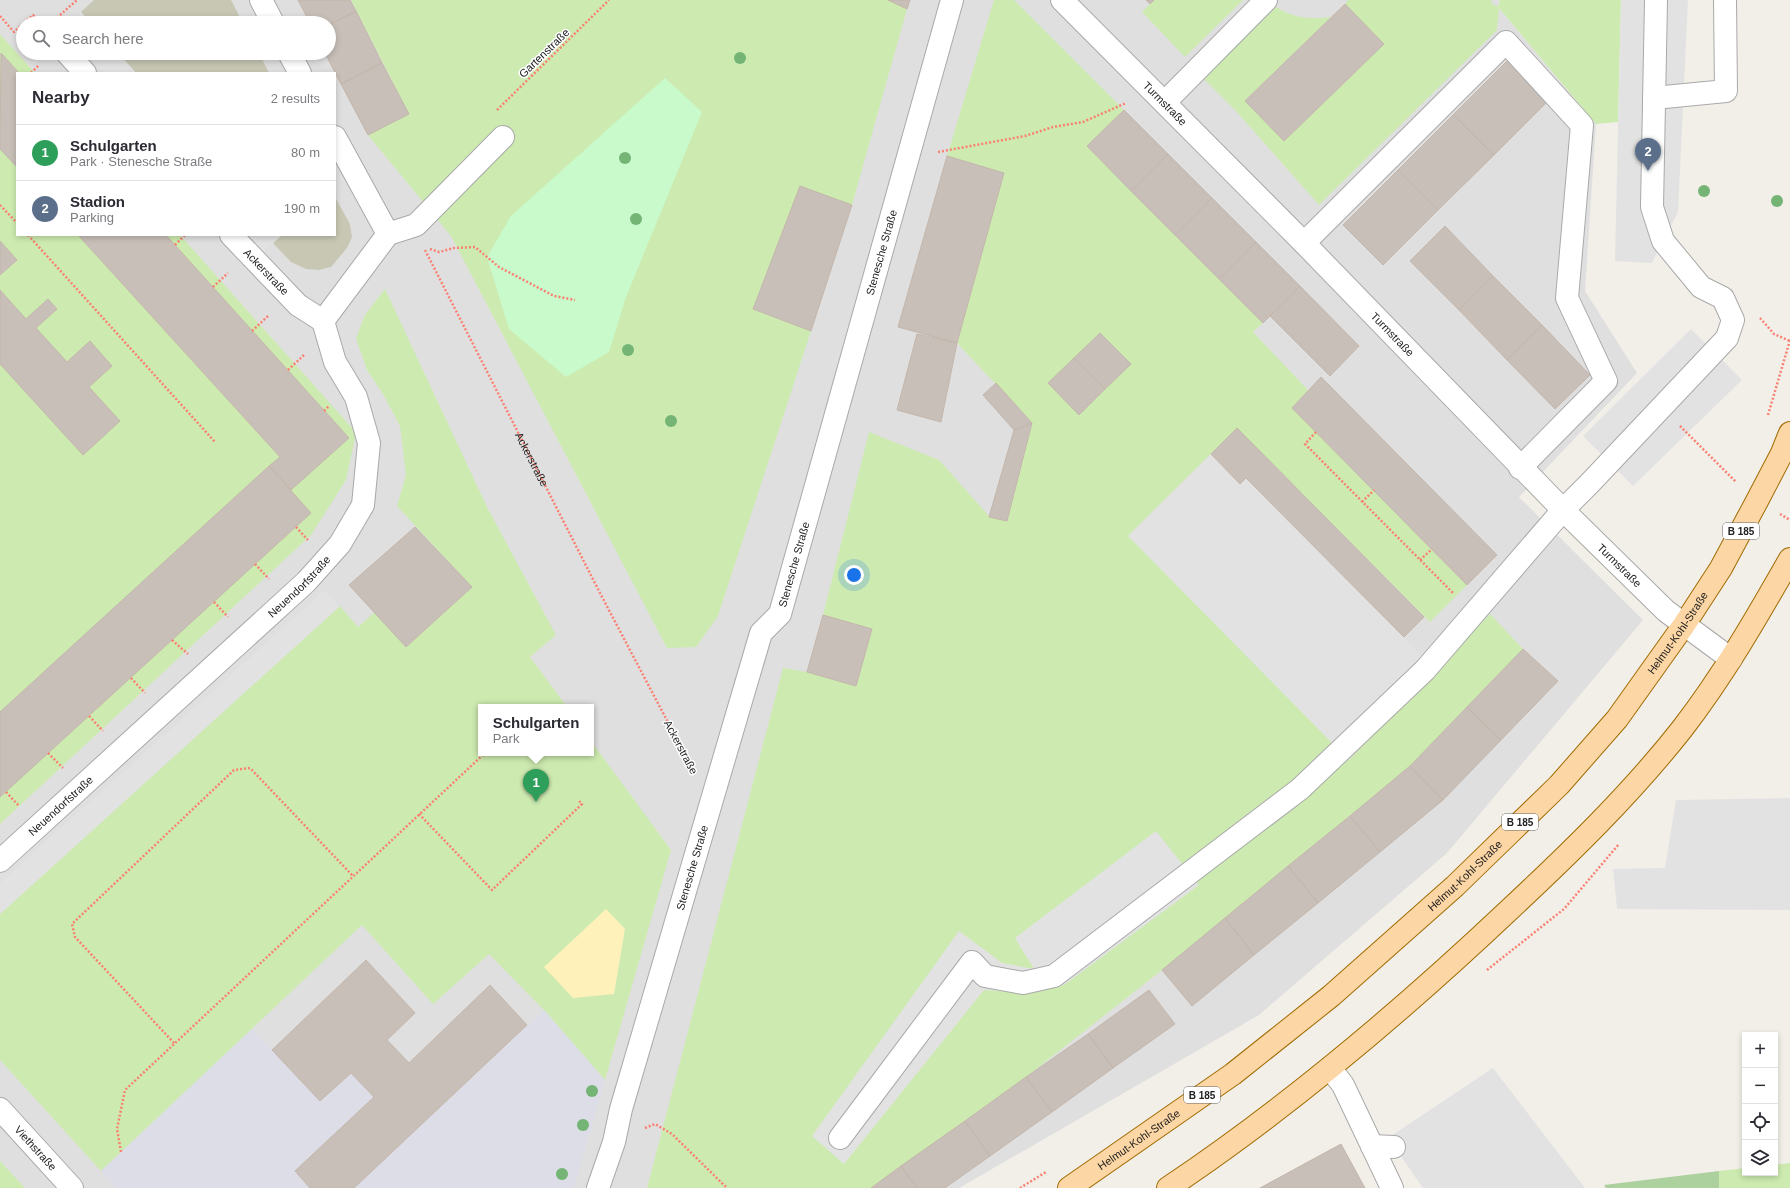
<!DOCTYPE html>
<meta charset="utf-8">
<style>
:root{--surface:#fff;--page:#f7f7f7;--text:#2b2b33;--muted:#7c7c81;--line:#e1e1e2;--accent:#d40000}
body{margin:0;font-family:Arial,sans-serif;background:var(--page);color:var(--text)}
.controls{position:absolute;right:12px;bottom:12px;display:grid;overflow:hidden;border-radius:0px;box-shadow:0 2px 6px #0003}
.controls button{width:36px;height:36px;display:grid;place-items:center;padding:0;border:0;border-bottom:1px solid var(--line);background:var(--surface);color:var(--text);font:20px sans-serif}
.you{position:absolute;left:854px;top:575px;width:14px;height:14px;margin:-10px;border:3px solid #fff;border-radius:50%;background:#1a73e8;box-shadow:0 0 0 6px #1a73e833}
.badge{display:grid;place-items:center;width:26px;height:26px;border-radius:50%;background:var(--accent);color:#fff;font-size:13px;font-weight:700}
.pin{position:absolute;translate:-50% -33px;filter:drop-shadow(0 1px 2px #0008)}
.pin::after{content:'';position:absolute;top:21px;width:14px;height:12px;background:inherit;clip-path:polygon(0 0,100% 0,50% 100%)}
.popup{position:absolute;left:478px;top:704px;width:116px;height:52px;box-sizing:border-box;display:grid;place-content:center;border-radius:0px;background:var(--surface);filter:drop-shadow(0 1px 3px #0005);font-size:13px;white-space:nowrap;color:var(--muted)}
.popup b{font-size:15px;color:var(--text)}
.popup::after{content:'';position:absolute;left:50%;top:100%;margin-left:-8px;border:8px solid transparent;border-top-color:var(--surface)}
.list{margin:0;padding:0;list-style:none}
h2{display:flex;justify-content:space-between;align-items:center;height:52px;margin:0;padding:0 16px;font-size:17px}
h2 small{font-size:13px;font-weight:400;color:var(--muted)}
.list li{display:grid;grid-template-columns:26px 1fr auto;gap:12px;align-items:center;box-sizing:border-box;height:56px;padding:0 16px;border-top:1px solid var(--line)}
.list b{display:block;font-size:15px;white-space:nowrap}
.list p{margin:0;font-size:13px;white-space:nowrap;color:var(--muted)}
.list em{font-size:13px;font-style:normal;color:var(--muted)}
.icon{flex:none;width:22px;height:22px;fill:none;stroke:currentColor;stroke-width:2;stroke-linecap:round;stroke-linejoin:round}
.map{position:relative;flex:none;width:1790px;height:1188px;overflow:hidden}
.search{position:absolute;background:var(--surface);box-shadow:0 2px 6px #0003;left:16px;top:16px;width:320px;height:44px;display:flex;align-items:center;gap:10px;box-sizing:border-box;padding:0 14px;border-radius:22px;color:var(--muted);font-size:15px}
.panel{position:absolute;background:var(--surface);box-shadow:0 2px 6px #0003;left:16px;top:72px;width:320px;height:164px;border-radius:0px}
.map>svg:first-child{display:block}
.residential{fill:#e0dfdf;fill-rule:evenodd}
.construction{fill:#c7c7b4}
.grass{fill:#cdebb0}
.forest{fill:#add19e}
.sand{fill:#fff1ba}
.park{fill:#c8facc}
.parking{fill:#e2e2e2}
.plaza{fill:#dddde8}
.building{fill:#c7bfb8;stroke:#c4b6ab}
.lines{fill:none;stroke-linecap:round;stroke-linejoin:round}
.minor-casing{stroke:#a9a9a9;stroke-width:24}
.major-casing{stroke:#a06b00;stroke-width:24}
.path{stroke:#fa8072;stroke-width:2.5;stroke-dasharray:2 2;stroke-linecap:butt}
.minor{stroke:#fff;stroke-width:22}
.major{stroke:#fcd6a4;stroke-width:22}
.tree{fill:#74b475}
.labels{text-anchor:middle;dominant-baseline:central;stroke-width:3;stroke-linejoin:round;paint-order:stroke}
.shield{fill:#fff;stroke:#646464;stroke-width:1}
.shield-label{font-size:10px;font-weight:bold;fill:#222}
.street-label{font-size:11px;fill:#222;stroke:#fff}
</style>
<div class="map">
<svg width="1790" height="1188" viewBox="0 0 1790 1188">
<rect width="100%" height="100%" fill="#f2efe9"/>
<path class="residential" d="M 0,0 L 1500,0 L 1498,7 L 1596,124 L 1585,291 L 1637,373 L 1519,497 L 1643,620 L 1447,853 L 1259,1015 L 959,1188 L 0,1188 ZM 23,23 L 329,23 L 329,53 L 23,53 ZM 17,73 L 335,73 L 335,235 L 17,235 ZM 481,707 L 591,707 L 591,753 L 481,753 Z"/>
<path class="construction" d="M 94,0 L 231,0 L 243,23 L 90,23 L 81,12 Z
M 118,53 L 259,53 L 269,73 L 136,73 Z
M 335,197 L 350,224 L 352,237 L 347,248 L 331,267 L 319,270 L 306,269 L 291,262 L 273,243 L 282,235 L 335,235 Z"/>
<path class="grass" d="M 351,0 L 888,0 L 907,9 L 852,205 L 800,186 L 753,309 L 811,331 L 718,616 L 696,647 L 667,648 L 451,236 L 368,135 L 409,114 Z
M 994,0 L 1014,0 L 1124,110 L 1088,147 L 1263,323 L 1253,332 L 1308,390 L 1292,408 L 1467,585 L 1430,622 L 1237,428 L 1129,535 L 1349,760 L 1490,614 L 1523,649 L 1410,766 L 1380,791 L 1162,970 L 1026,1077 L 872,1188 L 647,1188 L 783,668 L 807,672 L 856,686 L 872,630 L 823,615 L 869,432 L 939,460 L 989,516 L 1007,521 L 1032,423 L 957,343 L 1004,173 L 947,156 Z
M 1154,0 L 1243,0 L 1185,57 L 1142,12 Z
M 1348,0 L 1492,0 L 1491,3 L 1498,7 L 1500,0 L 1621,0 L 1618,122 L 1596,124 L 1499,8 L 1497,30 L 1319,205 L 1235,110 L 1203,78 L 1276,7 C 1296,19 1309,19 1331,17 L 1245,101 L 1284,141 L 1383,44 L 1345,4 Z
M 0,34 L 35,73 L 17,73 L 17,235 L 180,235 L 353,429 L 355,438 L 346,480 L 311,535 L 0,824 Z
M 385,289 L 487,507 L 556,635 L 530,657 L 567,707 L 481,707 L 481,753 L 591,753 L 591,741 L 671,850 L 605,1080 L 544,1010 L 489,954 L 433,1004 L 362,925 L 101,1171 L 0,1060 L 0,914 L 340,606 L 358,627 L 375,612 L 406,647 L 472,587 L 397,506 L 406,475 L 400,426 L 383,394 L 367,370 L 356,338 L 365,315 Z
M 0,1161 L 25,1188 L 0,1188 Z
M 1790,1163 L 1790,1188 L 1719,1188 L 1719,1171 L 1745,1168 L 1745,1173 L 1775,1173 L 1775,1165 Z"/>
<path class="forest" d="M 1719,1171 L 1719,1188 L 1606,1188 L 1604,1185 Z"/>
<path class="sand" d="M 606,909 L 625,929 L 614,994 L 573,998 L 544,967 Z"/>
<path class="park" d="M 665,78 L 702,112 L 626,297 L 609,352 L 566,377 L 509,329 L 487,257 L 511,216 Z"/>
<path class="parking" d="M 1621,0 L 1688,0 L 1678,212 L 1652,263 L 1615,261 Z
M 81,12 L 90,23 L 70,23 Z
M 85,53 L 118,53 L 136,73 L 103,73 Z
M 249,235 L 282,235 L 263,252 Z
M 1691,329 L 1742,380 L 1633,486 L 1583,436 Z
M 1211,454 L 1240,484 L 1246,478 L 1430,665 L 1340,751 L 1128,536 Z
M 325,590 L 340,606 L 0,914 L 0,883 Z
M 1790,798 L 1790,910 L 1617,909 L 1613,869 L 1665,868 L 1676,800 Z
M 1156,831 L 1199,885 L 1064,985 L 1017,992 L 984,990 L 844,1164 L 812,1136 L 959,931 L 1002,963 L 1034,969 L 1015,938 Z
M 1493,1068 L 1585,1188 L 1423,1188 L 1388,1138 Z"/>
<path class="plaza" d="M 544,1010 L 605,1080 L 574,1188 L 354,1188 Z
M 252,1029 L 320,1101 L 351,1073 L 374,1097 L 295,1171 L 310,1188 L 116,1188 L 101,1171 Z"/>
<path class="building" d="M 298,0 L 350,0 L 356,11 L 329,25 L 329,23 L 310,23 Z
M 888,0 L 910,0 L 907,9 Z
M 1146,0 L 1154,0 L 1150,4 Z
M 1345,4 L 1384,44 L 1284,141 L 1245,101 Z
M 356,11 L 382,63 L 341,84 L 325,53 L 329,53 L 329,25 Z
M 1,53 L 19,73 L 17,73 L 17,167 L 0,149 Z
M 1508,60 L 1549,100 L 1494,155 L 1453,115 Z
M 382,63 L 409,114 L 368,135 L 341,84 Z
M 1124,110 L 1168,154 L 1131,191 L 1087,146 Z
M 1453,115 L 1494,155 L 1438,210 L 1398,170 Z
M 1168,154 L 1212,198 L 1175,235 L 1131,191 Z
M 947,156 L 1004,173 L 957,343 L 898,327 Z
M 1398,170 L 1438,210 L 1383,265 L 1343,225 Z
M 800,186 L 852,205 L 811,331 L 753,309 Z
M 1212,198 L 1256,242 L 1219,279 L 1175,235 Z
M 1445,226 L 1493,276 L 1459,310 L 1410,261 Z
M 78,235 L 166,235 L 349,438 L 291,490 L 269,466 L 280,457 Z
M 0,241 L 17,260 L 0,275 Z
M 1256,242 L 1300,286 L 1263,323 L 1219,279 Z
M 1493,276 L 1542,325 L 1507,360 L 1459,310 Z
M 1300,286 L 1359,346 L 1330,376 L 1270,316 Z
M 0,290 L 26,319 L 48,299 L 57,309 L 36,328 L 67,362 L 90,341 L 112,366 L 89,387 L 120,421 L 83,455 L 0,364 Z
M 1542,325 L 1590,375 L 1555,409 L 1507,360 Z
M 1100,333 L 1131,364 L 1105,389 L 1074,358 Z
M 917,334 L 957,343 L 941,422 L 897,410 Z
M 1074,358 L 1105,389 L 1079,415 L 1048,383 Z
M 1321,377 L 1497,555 L 1467,585 L 1292,408 Z
M 996,383 L 1032,423 L 1014,430 L 983,395 Z
M 1032,423 L 1007,521 L 989,517 L 1014,430 Z
M 1237,428 L 1424,617 L 1404,637 L 1246,478 L 1240,484 L 1211,454 Z
M 269,466 L 311,513 L 0,797 L 0,712 Z
M 415,527 L 472,587 L 406,647 L 349,585 Z
M 823,615 L 872,629 L 856,686 L 807,672 Z
M 1523,649 L 1558,681 L 1501,740 L 1467,707 Z
M 1467,707 L 1501,740 L 1443,800 L 1410,766 Z
M 1410,766 L 1443,800 L 1380,852 L 1350,816 Z
M 1350,816 L 1380,852 L 1318,903 L 1288,866 Z
M 1288,866 L 1318,903 L 1254,955 L 1225,918 Z
M 1225,918 L 1254,955 L 1192,1006 L 1162,970 Z
M 366,960 L 415,1013 L 387,1040 L 409,1063 L 490,985 L 527,1025 L 354,1188 L 310,1188 L 295,1171 L 374,1097 L 351,1073 L 320,1101 L 272,1050 Z
M 1149,990 L 1175,1024 L 1113,1068 L 1088,1034 Z
M 1088,1034 L 1113,1068 L 1052,1112 L 1026,1077 Z
M 1026,1077 L 1052,1112 L 990,1156 L 965,1121 Z
M 965,1121 L 990,1156 L 945,1188 L 917,1188 L 901,1166 Z
M 1341,1144 L 1365,1188 L 1260,1188 Z
M 901,1166 L 917,1188 L 871,1188 Z"/>
<g class="lines">
<g class="minor-casing">
<g id="minor">
<path d="M 261,0 L 273,23"/>
<path id="s2" d="M 1062,0 L 1304,243 L 1563,510 L 1666,611 L 1731,659"/>
<path d="M 67,53 L 85,73"/>
<path d="M 289,53 L 300,73"/>
<path d="M 1654,98 L 1726,91 L 1725,0"/>
<path d="M 1165,102 L 1266,0"/>
<path d="M 335,137 L 388,234"/>
<path d="M 388,234 L 416,225 L 503,137"/>
<path id="s3" d="M 231,235 L 298,305 L 323,321"/>
<path d="M 1304,243 L 1506,42 L 1582,125 L 1567,298 L 1606,381 L 1520,468"/>
<path id="s4" d="M 0,861 L 306,582 L 340,544 L 363,505 L 369,443 L 356,397 L 335,362 L 323,321 L 388,234"/>
<path d="M 1330,1068 L 1343,1085 L 1392,1188"/>
<path id="s5" d="M 0,1109 L 72,1188"/>
<path d="M 840,1138 L 972,962 L 985,976 L 1023,983 L 1054,976 L 1300,789 L 1425,670 L 1563,510 L 1590,483 L 1727,338 L 1733,320 L 1723,298 L 1701,287 L 1663,241 L 1652,207 L 1656,0"/>
<path d="M 1372,1146 L 1394,1147"/>
<path id="s6" d="M 598,1188 L 614,1142 L 621,1109 L 761,633 L 780,614 L 952,0"/>
</g>
</g>
<g class="major-casing">
<g id="major">
<path id="s7" d="M 1069,1188 L 1233,1074 L 1331,996 L 1455,886 L 1559,785 L 1617,719 L 1684,625 L 1721,568 L 1757,501 L 1782,453 L 1790,433"/>
<path d="M 1168,1188 C 1289,1107 1402,1011 1508,911 C 1569,854 1630,795 1682,729 C 1723,676 1757,617 1790,559"/>
</g>
</g>
<g class="path">
<path d="M 0,16 L 14,32 L 23,24"/>
<path d="M 24,23 L 33,15 L 40,23"/>
<path d="M 51,23 L 77,0"/>
<path d="M 31,73 L 38,66"/>
<path d="M 497,110 L 609,0"/>
<path d="M 938,152 L 1025,136 L 1053,127 L 1083,122 L 1126,103"/>
<path d="M 0,205 L 17,223"/>
<path d="M 28,235 L 215,442"/>
<path d="M 175,245 L 185,235"/>
<path d="M 430,249 L 439,252 L 454,248 L 475,247 L 499,267 L 554,296 L 575,300"/>
<path id="s1" d="M 425,250 L 601,595 L 692,768"/>
<path d="M 213,287 L 228,273"/>
<path d="M 1760,318 L 1774,334 L 1790,341"/>
<path d="M 252,331 L 268,316"/>
<path d="M 288,370 L 304,355"/>
<path d="M 324,411 L 329,406"/>
<path d="M 1768,415 L 1790,340"/>
<path d="M 1680,426 L 1736,482"/>
<path d="M 1316,432 L 1305,444 L 1454,594"/>
<path d="M 1362,502 L 1374,490"/>
<path d="M 1780,514 L 1790,520"/>
<path d="M 296,527 L 308,540"/>
<path d="M 1420,560 L 1432,549"/>
<path d="M 255,564 L 269,579"/>
<path d="M 214,602 L 228,617"/>
<path d="M 172,640 L 188,654"/>
<path d="M 131,678 L 145,693"/>
<path d="M 89,716 L 103,731"/>
<path d="M 48,753 L 63,768"/>
<path d="M 6,792 L 19,806"/>
<path d="M 419,814 L 492,890 L 582,804 L 578,800"/>
<path d="M 1487,970 L 1564,909 L 1619,844"/>
<path d="M 174,1043 L 75,937 L 72,924 L 234,770 L 250,768 L 353,876"/>
<path d="M 645,1128 L 655,1124 L 672,1134 L 727,1188"/>
<path d="M 121,1152 L 117,1129 L 125,1090 L 485,753"/>
<path d="M 1020,1188 L 1046,1172"/>
</g>
<use href="#minor" class="minor"/>
<use href="#major" class="major"/>
</g>
<g class="tree">
<circle cx="740" cy="58" r="6"/>
<circle cx="625" cy="158" r="6"/>
<circle cx="1704" cy="191" r="6"/>
<circle cx="1777" cy="201" r="6"/>
<circle cx="636" cy="219" r="6"/>
<circle cx="628" cy="350" r="6"/>
<circle cx="671" cy="421" r="6"/>
<circle cx="592" cy="1091" r="6"/>
<circle cx="583" cy="1125" r="6"/>
<circle cx="562" cy="1174" r="6"/>
</g>
<g class="labels">
<g class="shield">
<rect x="1723" y="523" width="36" height="16" rx="3"/>
<rect x="1502" y="814" width="36" height="16" rx="3"/>
<rect x="1184" y="1087" width="36" height="16" rx="3"/>
</g>
<g class="shield-label">
<text x="1741" y="531">B 185</text>
<text x="1520" y="822">B 185</text>
<text x="1202" y="1095">B 185</text>
</g>
<g class="street-label">
<text transform="translate(544 53) rotate(-44)">Gartenstraße</text>
<text stroke="none"><textPath href="#s2" startOffset="146">Turmstraße</textPath></text>
<text stroke="none"><textPath href="#s6" startOffset="981">Stenesche Straße</textPath></text>
<text stroke="none"><textPath href="#s3" startOffset="51">Ackerstraße</textPath></text>
<text stroke="none"><textPath href="#s2" startOffset="470">Turmstraße</textPath></text>
<text stroke="none"><textPath href="#s1" startOffset="235">Ackerstraße</textPath></text>
<text stroke="none"><textPath href="#s6" startOffset="657">Stenesche Straße</textPath></text>
<text stroke="none"><textPath href="#s2" startOffset="794">Turmstraße</textPath></text>
<text stroke="none"><textPath href="#s4" startOffset="406">Neuendorfstraße</textPath></text>
<text stroke="none"><textPath href="#s7" startOffset="829">Helmut-Kohl-Straße</textPath></text>
<text transform="translate(681 747) rotate(62)">Ackerstraße</text>
<text stroke="none"><textPath href="#s4" startOffset="82">Neuendorfstraße</textPath></text>
<text stroke="none"><textPath href="#s6" startOffset="334">Stenesche Straße</textPath></text>
<text stroke="none"><textPath href="#s7" startOffset="505">Helmut-Kohl-Straße</textPath></text>
<text stroke="none"><textPath href="#s7" startOffset="85">Helmut-Kohl-Straße</textPath></text>
<text stroke="none"><textPath href="#s5" startOffset="53">Viethstraße</textPath></text>
</g>
</g>
</svg>
<div class="controls">
<button>+</button>
<button>−</button>
<button><svg class="icon" aria-label="locate" viewBox="0 0 24 24"><circle cx="12" cy="12" r="6"/><path d="M12 2v4M12 18v4M2 12h4M18 12h4"/></svg></button>
<button><svg class="icon" aria-label="layers" viewBox="0 0 24 24"><path d="M12 4l9 5-9 5-9-5zM3 14l9 5 9-5"/></svg></button>
</div>
<div class="you"></div>
<div class="pin badge" style="left:536px;top:802px;background:#2e9e5b">1</div>
<div class="popup"><b>Schulgarten</b>Park</div>
<div class="pin badge" style="left:1648px;top:171px;background:#5c6f8a">2</div>
<div class="search"><svg class="icon" aria-label="search" viewBox="0 0 24 24"><circle cx="10" cy="10" r="6"/><path d="M15 15l6 6"/></svg>Search here</div>
<section class="panel">
<h2>Nearby<small>2 results</small></h2>
<ul class="list">
<li><span class="badge" style="background:#2e9e5b">1</span><div><b>Schulgarten</b><p>Park · Stenesche Straße</p></div><em>80 m</em></li>
<li><span class="badge" style="background:#5c6f8a">2</span><div><b>Stadion</b><p>Parking</p></div><em>190 m</em></li>
</ul>
</section>
</div>
